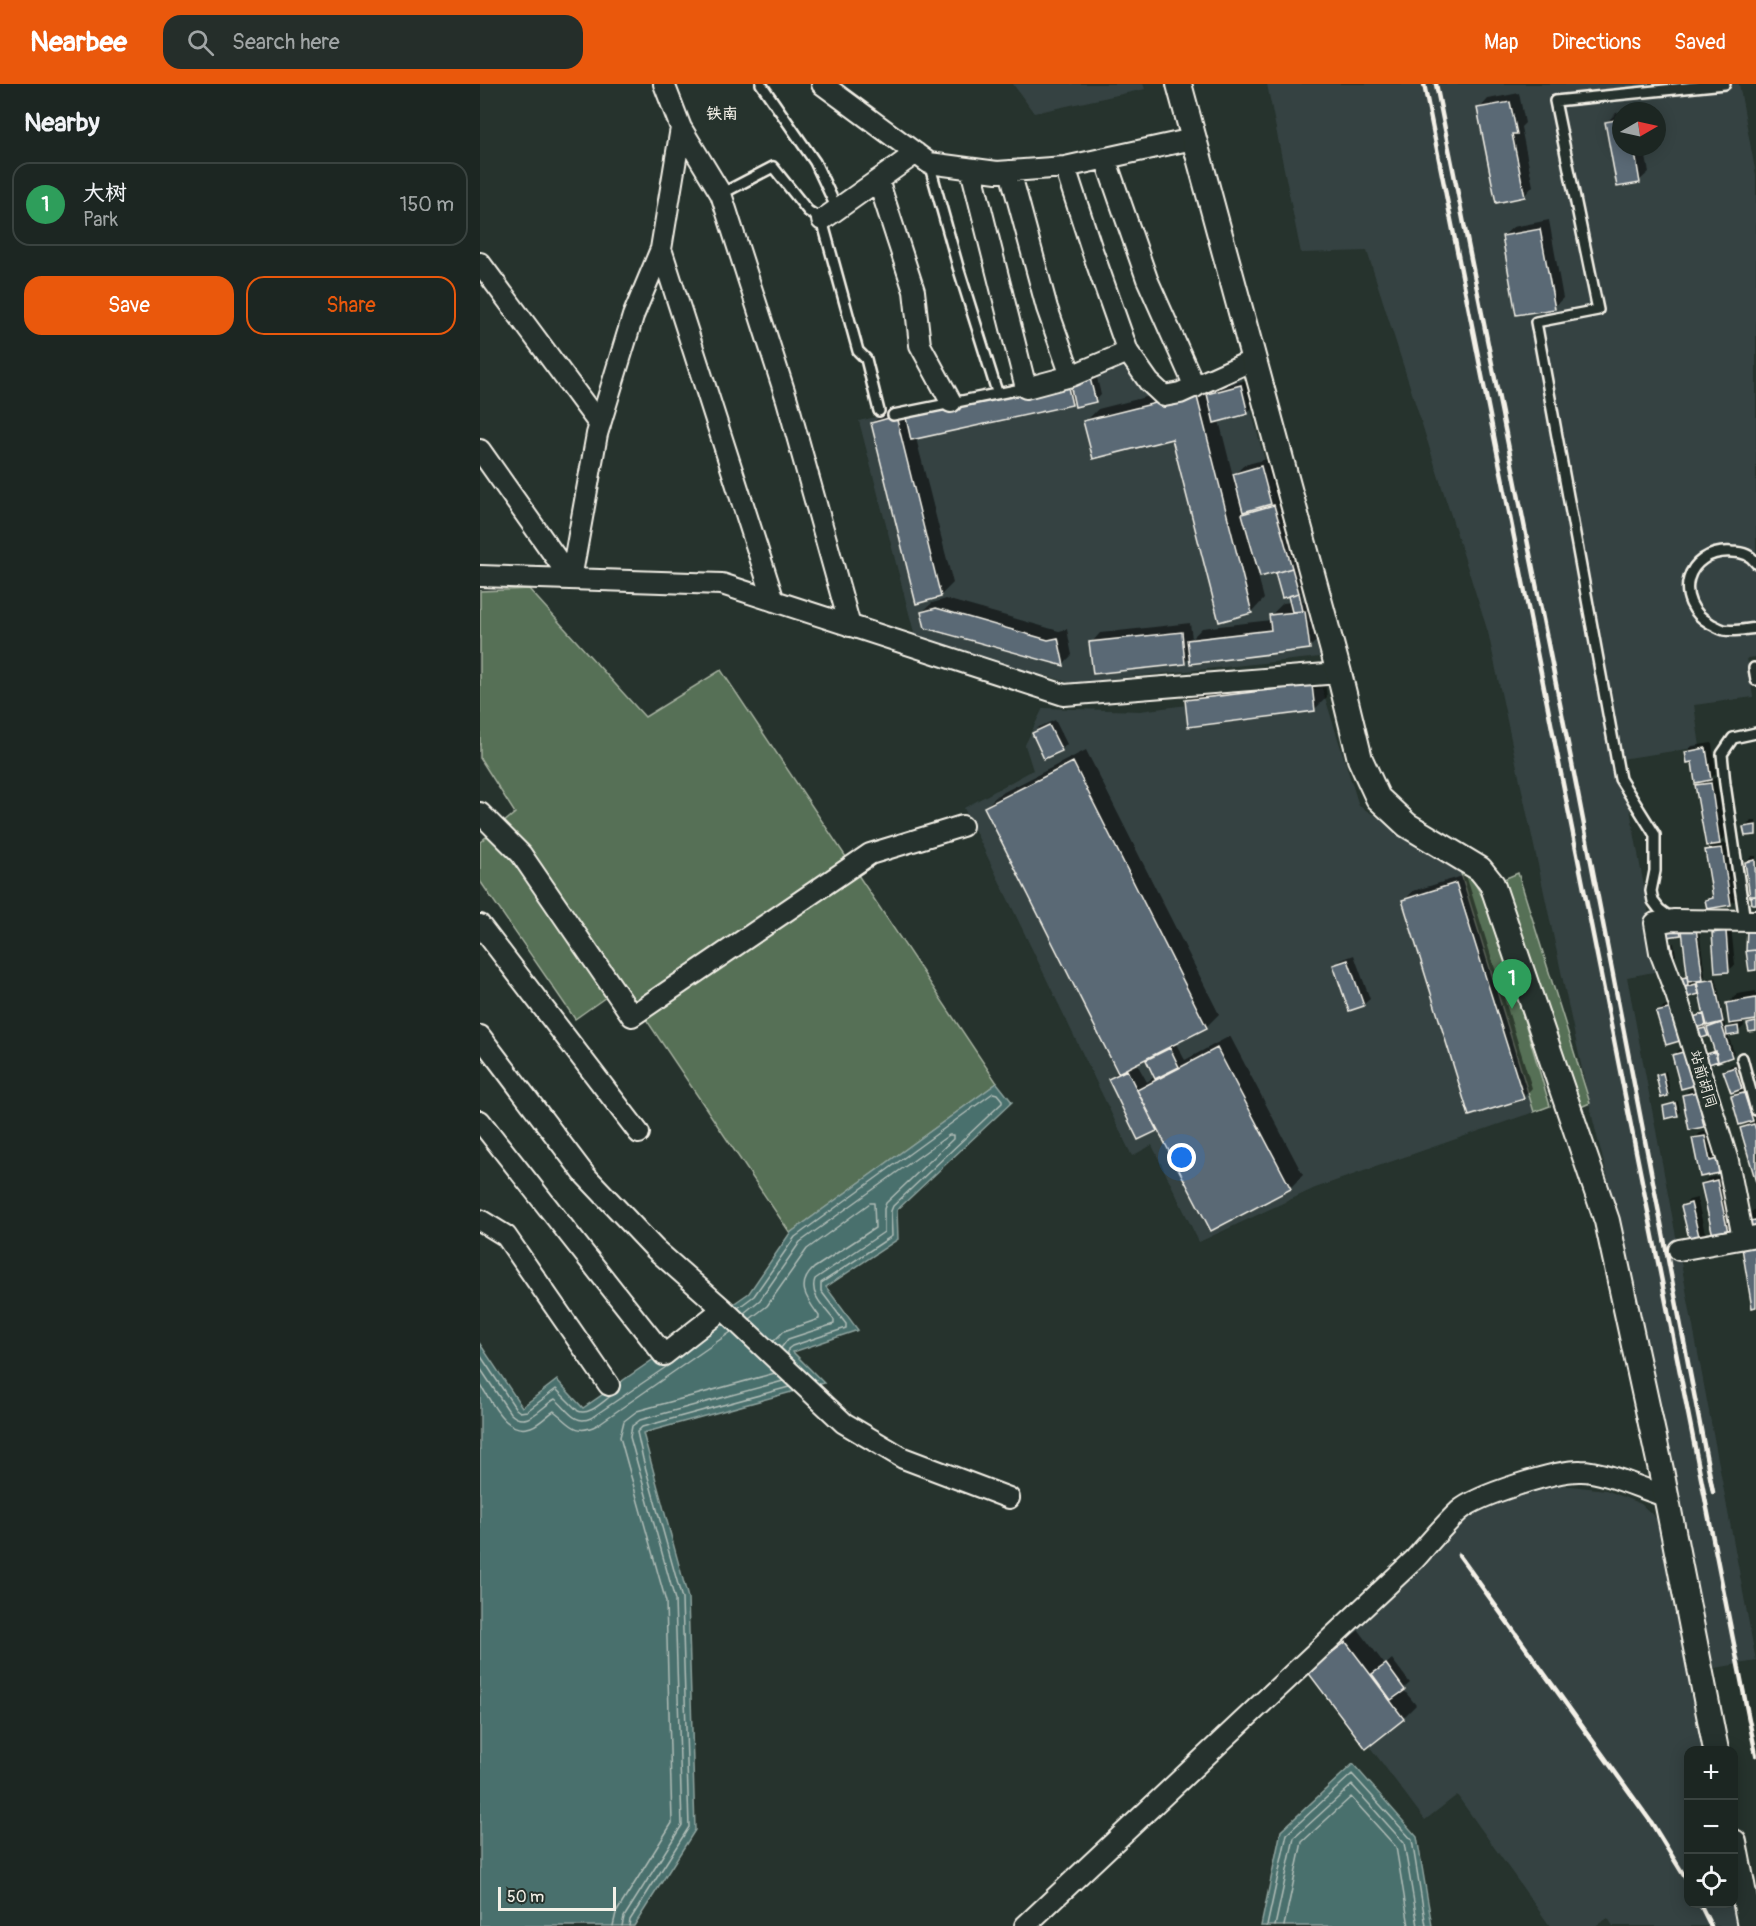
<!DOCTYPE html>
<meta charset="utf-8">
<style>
:root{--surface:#1c2622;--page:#252e2a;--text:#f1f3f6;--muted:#a0a5a5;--line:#3a4340;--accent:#ea580c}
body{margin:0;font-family:Pangolin,"LXGW WenKai TC",sans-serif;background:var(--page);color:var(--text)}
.controls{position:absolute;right:18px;bottom:18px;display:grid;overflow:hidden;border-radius:12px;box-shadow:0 3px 15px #0003}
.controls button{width:54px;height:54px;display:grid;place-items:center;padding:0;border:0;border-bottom:2px solid var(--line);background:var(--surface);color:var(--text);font:30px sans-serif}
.compass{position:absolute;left:1132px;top:18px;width:54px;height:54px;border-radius:50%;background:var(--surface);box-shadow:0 3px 15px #0003;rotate:81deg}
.scale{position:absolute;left:18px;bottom:15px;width:118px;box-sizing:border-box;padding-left:6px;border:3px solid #f4f1e8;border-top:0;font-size:16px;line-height:21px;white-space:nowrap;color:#f4f1e8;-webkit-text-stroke:4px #26332d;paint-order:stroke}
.you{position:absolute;left:702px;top:1074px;width:21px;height:21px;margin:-15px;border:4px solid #fff;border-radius:50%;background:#1a73e8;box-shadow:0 0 0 9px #1a73e833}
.badge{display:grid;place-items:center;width:39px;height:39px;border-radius:50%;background:var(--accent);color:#fff;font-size:20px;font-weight:700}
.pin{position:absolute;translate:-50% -50px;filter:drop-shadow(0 2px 3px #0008)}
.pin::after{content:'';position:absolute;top:32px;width:21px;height:18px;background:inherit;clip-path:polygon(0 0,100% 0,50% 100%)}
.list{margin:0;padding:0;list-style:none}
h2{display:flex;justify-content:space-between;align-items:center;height:78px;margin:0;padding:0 24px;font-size:26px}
h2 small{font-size:20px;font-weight:400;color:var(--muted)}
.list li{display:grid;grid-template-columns:39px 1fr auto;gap:18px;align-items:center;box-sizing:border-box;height:84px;margin:0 12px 12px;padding:0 12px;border:2px solid var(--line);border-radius:18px}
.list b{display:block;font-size:22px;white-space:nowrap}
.list p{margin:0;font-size:20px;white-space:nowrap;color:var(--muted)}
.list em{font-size:20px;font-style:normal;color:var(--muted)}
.actions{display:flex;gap:12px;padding:18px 24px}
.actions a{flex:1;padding:14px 0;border:2px solid var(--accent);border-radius:18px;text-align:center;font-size:21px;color:var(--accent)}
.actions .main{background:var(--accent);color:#fff}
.icon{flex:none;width:33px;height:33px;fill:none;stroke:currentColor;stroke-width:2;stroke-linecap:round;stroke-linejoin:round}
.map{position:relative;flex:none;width:1276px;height:1842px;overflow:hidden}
header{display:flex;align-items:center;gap:36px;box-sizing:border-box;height:84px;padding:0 30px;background:var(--accent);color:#fff}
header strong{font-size:28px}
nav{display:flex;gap:33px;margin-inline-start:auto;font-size:21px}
.search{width:420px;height:54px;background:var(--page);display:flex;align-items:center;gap:15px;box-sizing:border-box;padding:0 21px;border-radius:18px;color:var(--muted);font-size:22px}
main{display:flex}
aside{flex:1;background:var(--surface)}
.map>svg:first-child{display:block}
.built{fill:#364343;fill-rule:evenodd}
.green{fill:#567056;stroke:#a5b09f;stroke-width:1.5}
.water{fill:#4a6f6d;stroke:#8ea39e;stroke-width:1.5}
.shadow{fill:#0007;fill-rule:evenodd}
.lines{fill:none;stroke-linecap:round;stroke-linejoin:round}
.shore{stroke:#b0bdb7;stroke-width:1.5}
.building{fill:#5a6975;stroke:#f4f1e8;stroke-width:1.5}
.service-casing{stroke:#f4f1e8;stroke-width:14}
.minor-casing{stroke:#f4f1e8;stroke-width:24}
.tertiary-casing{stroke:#f4f1e8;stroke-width:28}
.service{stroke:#26332d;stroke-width:9}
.minor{stroke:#26332d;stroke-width:20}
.tertiary{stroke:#26332d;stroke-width:24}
.rail{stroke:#f4f1e8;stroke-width:4.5}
.labels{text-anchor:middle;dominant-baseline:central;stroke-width:6;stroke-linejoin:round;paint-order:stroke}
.street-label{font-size:15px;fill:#f4f1e8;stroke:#26332d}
.neighbourhood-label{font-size:16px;font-weight:bold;fill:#f4f1e8;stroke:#26332d}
</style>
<header>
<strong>Nearbee</strong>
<div class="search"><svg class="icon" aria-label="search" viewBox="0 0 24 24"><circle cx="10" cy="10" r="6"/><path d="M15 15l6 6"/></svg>Search here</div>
<nav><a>Map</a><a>Directions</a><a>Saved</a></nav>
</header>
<main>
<aside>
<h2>Nearby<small></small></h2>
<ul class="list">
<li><span class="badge" style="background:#2e9e5b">1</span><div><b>大树</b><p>Park</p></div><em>150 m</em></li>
</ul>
<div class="actions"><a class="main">Save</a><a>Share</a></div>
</aside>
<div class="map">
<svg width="1276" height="1842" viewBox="0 0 1276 1842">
<rect width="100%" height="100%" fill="#26332d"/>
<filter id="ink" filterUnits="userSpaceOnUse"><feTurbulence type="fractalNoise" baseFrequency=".0167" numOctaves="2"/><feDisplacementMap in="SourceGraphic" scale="12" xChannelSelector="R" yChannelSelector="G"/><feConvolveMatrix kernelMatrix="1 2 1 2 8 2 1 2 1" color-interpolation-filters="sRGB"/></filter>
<g filter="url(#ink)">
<path class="built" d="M 533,0 L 663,0 L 665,5 L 554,29 Z
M 787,0 L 1259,0 L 1276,91 L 1276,573 L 1267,574 L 1273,613 L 1214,621 L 1220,663 L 1141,675 L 1179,887 L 1147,893 L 1276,1577 L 1229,1585 L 1134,1119 L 1113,1036 L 1008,548 L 887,167 L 821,169 ZM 1141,27 L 1177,27 L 1177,63 L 1141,63 Z
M 644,274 L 680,317 L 761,291 L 840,573 L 592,599 L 436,556 L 379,337 Z
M 842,604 L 879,722 L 979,783 L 1054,1028 L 835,1104 L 719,1158 L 672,1061 L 652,1072 L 484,724 L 553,686 L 545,661 L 563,624 L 660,627 Z
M 1073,1400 L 1126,1406 L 1161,1420 L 1180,1438 L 1228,1666 L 1208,1666 L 1208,1820 L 1254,1820 L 1263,1842 L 1133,1842 L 1128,1834 L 1115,1842 L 1070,1842 L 977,1711 L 945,1736 L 829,1582 L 982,1431 Z"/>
<path class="green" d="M 49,505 L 165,633 L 241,586 L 517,999 L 310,1149 L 143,901 L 95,935 L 0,797 L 0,758 L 35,729 L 0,674 L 0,507 Z
M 979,783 L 994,798 L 1012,829 L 1070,1022 L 1054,1028 Z
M 1038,789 L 1110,1019 L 1094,1026 L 1017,798 Z"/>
<path class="water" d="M 517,999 L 532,1018 L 417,1126 L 418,1155 L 346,1203 L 378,1246 L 313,1268 L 344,1299 L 163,1349 L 208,1514 L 215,1746 L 154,1842 L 0,1842 L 0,1260 L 42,1323 L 77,1296 L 103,1324 L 269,1209 L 310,1149 Z
M 873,1680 L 937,1753 L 952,1842 L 781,1842 L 801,1747 Z"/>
<path class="shadow" d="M 1039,9 L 1045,39 L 1041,43 L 1053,102 L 1044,112 L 999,25 L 1008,15 Z
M 1141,28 L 1141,63 L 1164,63 L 1169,88 L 1159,97 L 1127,38 L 1136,29 Z
M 1069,136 L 1083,214 L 1074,223 L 1023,152 L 1033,143 Z
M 615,285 L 621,311 L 615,317 L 595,316 L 592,319 L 436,354 L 473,499 L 460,512 L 393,339 L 405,326 L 428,321 L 431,332 L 441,322 Z
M 766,296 L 774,322 L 768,328 L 739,336 L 753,392 L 764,381 L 790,374 L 824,502 L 821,505 L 823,517 L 837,515 L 842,551 L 829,564 L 711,572 L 704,579 L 611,559 L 620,549 L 710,539 L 712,554 L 722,544 L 791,536 L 790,532 L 803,519 L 811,518 L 797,489 L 800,485 L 777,474 L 774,475 L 784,515 L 772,528 L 693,353 L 605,338 L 618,325 L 729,297 L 731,307 L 734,304 ZM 769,425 L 763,431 L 762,427 Z
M 466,515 L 579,547 L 587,545 L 592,571 L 583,580 L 442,528 L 452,519 Z
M 844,589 L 847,613 L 834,626 L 707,617 L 719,604 Z
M 575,636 L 587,660 L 581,666 L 553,649 L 559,643 Z
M 1232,659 L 1236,689 L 1230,695 L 1236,694 L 1246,752 L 1238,760 L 1248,759 L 1257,814 L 1251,820 L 1227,816 L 1234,809 L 1227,767 L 1234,759 L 1217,702 L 1223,696 L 1214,676 L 1206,668 L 1212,662 Z
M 606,666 L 739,930 L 726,943 L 695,958 L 705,976 L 750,952 L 823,1091 L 810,1104 L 732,1145 L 678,1043 L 676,1046 L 630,995 L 639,986 L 505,723 L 518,711 ZM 675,970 L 668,976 L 675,992 L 667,998 L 656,978 Z
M 1271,737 L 1276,737 L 1276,749 L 1266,751 L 1265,743 Z
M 1272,772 L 1276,772 L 1276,818 L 1273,819 L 1266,778 Z
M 986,791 L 1052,1004 L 1043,1014 L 924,817 L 933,807 Z
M 1201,838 L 1203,847 L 1204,846 L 1204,847 L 1219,845 L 1225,892 L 1220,897 L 1236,893 L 1246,946 L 1254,938 L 1251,938 L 1248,920 L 1257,910 L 1276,907 L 1276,946 L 1270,947 L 1269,940 L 1274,935 L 1264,936 L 1264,942 L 1258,948 L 1248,950 L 1254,969 L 1251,972 L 1224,980 L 1222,972 L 1224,970 L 1236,966 L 1230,948 L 1227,951 L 1216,954 L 1215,948 L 1221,942 L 1212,943 L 1210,934 L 1213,932 L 1225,929 L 1221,906 L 1218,909 L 1206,912 L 1204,904 L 1209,899 L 1198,901 L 1197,896 L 1200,893 L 1209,892 L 1204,847 L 1200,850 L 1182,852 L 1180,843 L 1183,840 Z
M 1251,842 L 1255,881 L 1249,886 L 1233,849 L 1239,843 Z
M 1194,859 L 1196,871 L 1194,874 L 1188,860 Z
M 874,871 L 890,915 L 884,920 L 870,925 L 855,882 L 861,876 Z
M 1199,919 L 1187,959 L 1178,928 L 1184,922 Z
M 1213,962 L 1202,1003 L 1194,971 L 1200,965 Z
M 1261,978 L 1268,997 L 1262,1003 L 1252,1007 L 1245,987 L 1251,981 Z
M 1186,987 L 1190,1008 L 1182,1012 L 1177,991 Z
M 1223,1003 L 1229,1036 L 1223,1042 L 1203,1012 L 1209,1006 Z
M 1270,1004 L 1276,1024 L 1276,1032 L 1270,1037 L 1276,1036 L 1276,1092 L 1262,1044 L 1269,1037 L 1252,1013 L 1258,1007 Z
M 1198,1017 L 1200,1028 L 1197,1031 L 1184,1022 L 1187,1020 Z
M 1230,1046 L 1235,1072 L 1247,1069 L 1221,1091 L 1214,1055 L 1220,1049 Z
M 1242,1091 L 1254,1145 L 1249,1151 L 1222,1100 L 1228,1094 Z
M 1217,1114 L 1225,1149 L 1219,1155 L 1203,1122 L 1209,1116 Z
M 1275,1125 L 1276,1132 L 1276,1145 L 1266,1132 Z
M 879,1546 L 905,1581 L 912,1575 L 930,1599 L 923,1605 L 936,1621 L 923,1634 L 886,1662 L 842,1575 Z"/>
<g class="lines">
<path class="shore" d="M 258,1224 L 274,1212 L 315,1153 L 513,1009 L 517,1010 L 522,1016 L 522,1019 L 413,1122 L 411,1127 L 412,1152 L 341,1199 L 341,1207 L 366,1240 L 366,1244 L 312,1262 L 308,1265 L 308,1271
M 264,1229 L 280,1216 L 320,1158 L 469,1051 L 473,1051 L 473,1055 L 406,1119 L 404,1125 L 404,1148 L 335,1195 C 329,1211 345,1224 354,1236 L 354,1240 L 308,1255 L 301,1264
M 270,1235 L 287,1222 L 327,1165 L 390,1119 L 394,1119 L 395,1144 L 334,1184 C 315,1201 327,1215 339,1232 L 339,1235 L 304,1247 L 294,1257
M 0,1271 L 36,1325 L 40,1328 L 47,1327 L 76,1305 L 98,1327 C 109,1332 122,1318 131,1312
M 0,1284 L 30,1329 C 46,1346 61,1323 75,1315 C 87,1324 94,1342 111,1334 L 189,1281
M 0,1300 C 11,1317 26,1352 51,1343 C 60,1340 66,1332 74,1327 C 89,1338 95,1353 117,1341 L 251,1248
M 133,1842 L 136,1829 L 192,1739 L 186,1518 L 140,1353 L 144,1337 L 157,1327 L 295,1289
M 142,1842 L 144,1833 L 202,1741 L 195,1516 L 150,1353 L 152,1342 L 160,1336 L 303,1297
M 149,1842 L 150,1836 L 209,1743 L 202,1515 L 163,1375 L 157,1348 L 162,1343 L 309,1303
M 787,1842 L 807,1750 L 872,1690 L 932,1756 L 946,1842
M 795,1842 L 814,1754 L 872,1701 L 924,1759 L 938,1842
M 804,1842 L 822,1758 L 871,1713 L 916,1763 L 929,1842"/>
</g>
<path class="building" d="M 1030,18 L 1037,50 L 1032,50 L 1045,113 L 1016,119 L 997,24 Z
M 1141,35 L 1141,63 L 1154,63 L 1160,99 L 1137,103 L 1125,38 Z
M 1060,145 L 1075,225 L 1036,231 L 1022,152 Z
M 609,290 L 616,318 L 595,323 L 589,295 Z
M 587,299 L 592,321 L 431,356 L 426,334 Z
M 761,301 L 768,330 L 734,339 L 727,310 Z
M 716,309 L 772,529 L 739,538 L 692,355 L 613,375 L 603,337 Z
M 416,332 L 461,513 L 436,520 L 391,339 Z
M 781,382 L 791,420 L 763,428 L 753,390 Z
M 794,421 L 812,484 L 780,493 L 762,430 Z
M 812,484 L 819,509 L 802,514 L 795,489 Z
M 819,509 L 823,527 L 812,528 L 808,512 Z
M 456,524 L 568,556 L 578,554 L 584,582 L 445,544 L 441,528 Z
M 825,527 L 830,565 L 710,580 L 707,556 L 791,546 L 789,531 Z
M 702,548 L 705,580 L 613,590 L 609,558 Z
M 832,601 L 835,627 L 708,643 L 705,616 Z
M 569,641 L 582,667 L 564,675 L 552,649 Z
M 1226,664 L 1231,696 L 1215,699 L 1212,678 L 1207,679 L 1205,668 Z
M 593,678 L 727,944 L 638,989 L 504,723 Z
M 1231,699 L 1240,760 L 1226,762 L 1215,701 Z
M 1276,741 L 1276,751 L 1265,752 L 1263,743 Z
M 1242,764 L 1251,821 L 1227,825 L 1225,816 L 1233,814 L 1225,766 Z
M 1275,776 L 1276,812 L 1270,813 L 1265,778 Z
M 976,799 L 1044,1015 L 989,1032 L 922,816 Z
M 1271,812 L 1276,812 L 1276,820 L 1272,820 Z
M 1199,840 L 1201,851 L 1180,854 L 1179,843 Z
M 1216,844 L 1223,896 L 1208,898 L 1202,846 Z
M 1276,844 L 1276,866 L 1266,867 L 1267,845 Z
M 1246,847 L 1249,888 L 1235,889 L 1232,849 Z
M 1191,860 L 1194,875 L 1187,876 L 1184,862 Z
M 1276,866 L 1276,886 L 1269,887 L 1266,867 Z
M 868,876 L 884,922 L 869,927 L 853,881 Z
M 1207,893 L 1208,901 L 1197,903 L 1196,895 Z
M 1234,895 L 1243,938 L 1226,942 L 1217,898 Z
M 1216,900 L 1219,910 L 1205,914 L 1202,904 Z
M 1276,914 L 1276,936 L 1249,940 L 1246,919 Z
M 1193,924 L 1203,956 L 1186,961 L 1176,928 Z
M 1224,930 L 1227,941 L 1211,945 L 1209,934 Z
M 1276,938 L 1276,947 L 1269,948 L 1267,940 Z
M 1241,939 L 1252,973 L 1238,978 L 1227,944 Z
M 1258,942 L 1259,950 L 1247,952 L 1246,944 Z
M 1225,944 L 1228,952 L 1215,956 L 1213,947 Z
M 690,964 L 699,983 L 675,995 L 666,976 Z
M 737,964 L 811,1105 L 731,1147 L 657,1006 Z
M 1207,967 L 1216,1001 L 1201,1005 L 1192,971 Z
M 1236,967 L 1238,977 L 1223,982 L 1220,972 Z
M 1255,983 L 1262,1005 L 1251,1009 L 1243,987 Z
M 647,986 L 677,1047 L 658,1056 L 628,995 Z
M 1183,989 L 1188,1012 L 1181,1014 L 1176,991 Z
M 1217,1008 L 1224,1043 L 1209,1046 L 1202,1011 Z
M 1264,1009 L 1273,1037 L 1259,1041 L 1251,1012 Z
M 1195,1019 L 1198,1032 L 1185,1035 L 1183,1022 Z
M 1274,1040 L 1276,1046 L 1276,1098 L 1260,1044 Z
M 1225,1052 L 1230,1077 L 1241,1074 L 1244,1088 L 1220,1093 L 1212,1054 Z
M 1237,1096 L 1249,1153 L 1234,1156 L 1221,1100 Z
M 1211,1119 L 1220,1156 L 1210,1158 L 1201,1122 Z
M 1269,1130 L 1270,1137 L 1276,1136 L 1276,1146 L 1268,1148 L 1264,1132 Z
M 1276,1162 L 1276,1223 L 1272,1224 L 1262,1164 Z
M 866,1558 L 924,1635 L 886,1665 L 827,1587 Z
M 906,1580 L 925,1606 L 911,1616 L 892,1590 Z"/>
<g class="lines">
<g class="service-casing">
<path id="service" d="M 281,0 L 335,78 L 357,125
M 449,79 L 478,183 L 517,308
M 241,110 L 293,83 L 328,127 L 342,136 L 378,267 L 386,275 L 399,327
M 413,331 L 546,304
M 1276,479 C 1271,471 1262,468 1252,468 C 1205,465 1191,518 1231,540 C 1235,542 1240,545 1244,546 C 1254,548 1266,545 1276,544
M 1274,584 L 1276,596
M 1191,834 L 1179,825 L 1173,817 L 1171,807 L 1175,787 L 1175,751 L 1140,695 L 1056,238 L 1118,226 L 1075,17 L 1245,0
M 1265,837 L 1245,700 L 1242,670 L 1253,654 L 1276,649
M 1262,974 L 1276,1026"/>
</g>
<g class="minor-casing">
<path id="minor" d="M 342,0 L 449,79 L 517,88 L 585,83 L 713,55
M 201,44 L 241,110 L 307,316 L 370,542
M 625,74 L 667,195 L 715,303
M 585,83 L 612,166 L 648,268
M 491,85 L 546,304 L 591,292 L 648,268 L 669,298 L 684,312 L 700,309 L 773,276
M 530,87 L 567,224 L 591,292
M 398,96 L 434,207 L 440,261 L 471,318
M 342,136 L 436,69
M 181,165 L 294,517
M 0,179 L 120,341
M 0,366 L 91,495
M 0,492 L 242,500 L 584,611 L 859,589
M 91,495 L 117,350 L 153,232 L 181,165 L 201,44 L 184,0
M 0,729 L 41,770 L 152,932 L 390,770 L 482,742
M 0,841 L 159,1049
M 0,952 L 105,1091 L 175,1165 L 243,1225 L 364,1339 L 423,1374 L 529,1414
M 0,1037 L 184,1271 L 243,1225
M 0,1136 L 26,1152 L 129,1301
M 1263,1154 L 1248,1077 L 1196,910 L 1180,868 L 1175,839 L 1193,836 L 1276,837
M 1199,1166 L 1276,1152
M 545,1842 L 935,1475 C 949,1459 963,1442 979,1427 C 997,1411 1077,1386 1101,1387 C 1124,1387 1162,1405 1185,1412"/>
</g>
<g class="tertiary-casing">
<path id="tertiary" d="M 699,0 L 859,589 L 880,675 L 898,714 L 927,741 L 1000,785 L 1012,800 L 1127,1137 L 1181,1386 L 1236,1666
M 1254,1758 L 1270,1842"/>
</g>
<use href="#service" class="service"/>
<use href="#minor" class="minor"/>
<use href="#tertiary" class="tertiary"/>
<path class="rail" d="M 944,0 L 1276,1671
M 956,0 L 1097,705 L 1233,1408
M 979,1471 L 1171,1738 L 1208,1798
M 1220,1820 L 1231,1842"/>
</g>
</g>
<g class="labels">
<g class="street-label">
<text transform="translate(1223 995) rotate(73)">站前胡同</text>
</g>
<g class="neighbourhood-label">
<text x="242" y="30">铁南</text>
</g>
</g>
</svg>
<div class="controls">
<button>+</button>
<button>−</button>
<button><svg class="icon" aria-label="locate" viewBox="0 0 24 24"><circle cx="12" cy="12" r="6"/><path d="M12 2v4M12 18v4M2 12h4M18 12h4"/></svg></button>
</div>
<svg class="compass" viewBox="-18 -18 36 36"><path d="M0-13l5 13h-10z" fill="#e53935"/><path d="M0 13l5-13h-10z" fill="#a0a5a5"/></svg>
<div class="scale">50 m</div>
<div class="you"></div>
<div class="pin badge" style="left:1032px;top:925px;background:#2e9e5b">1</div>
</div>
</main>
